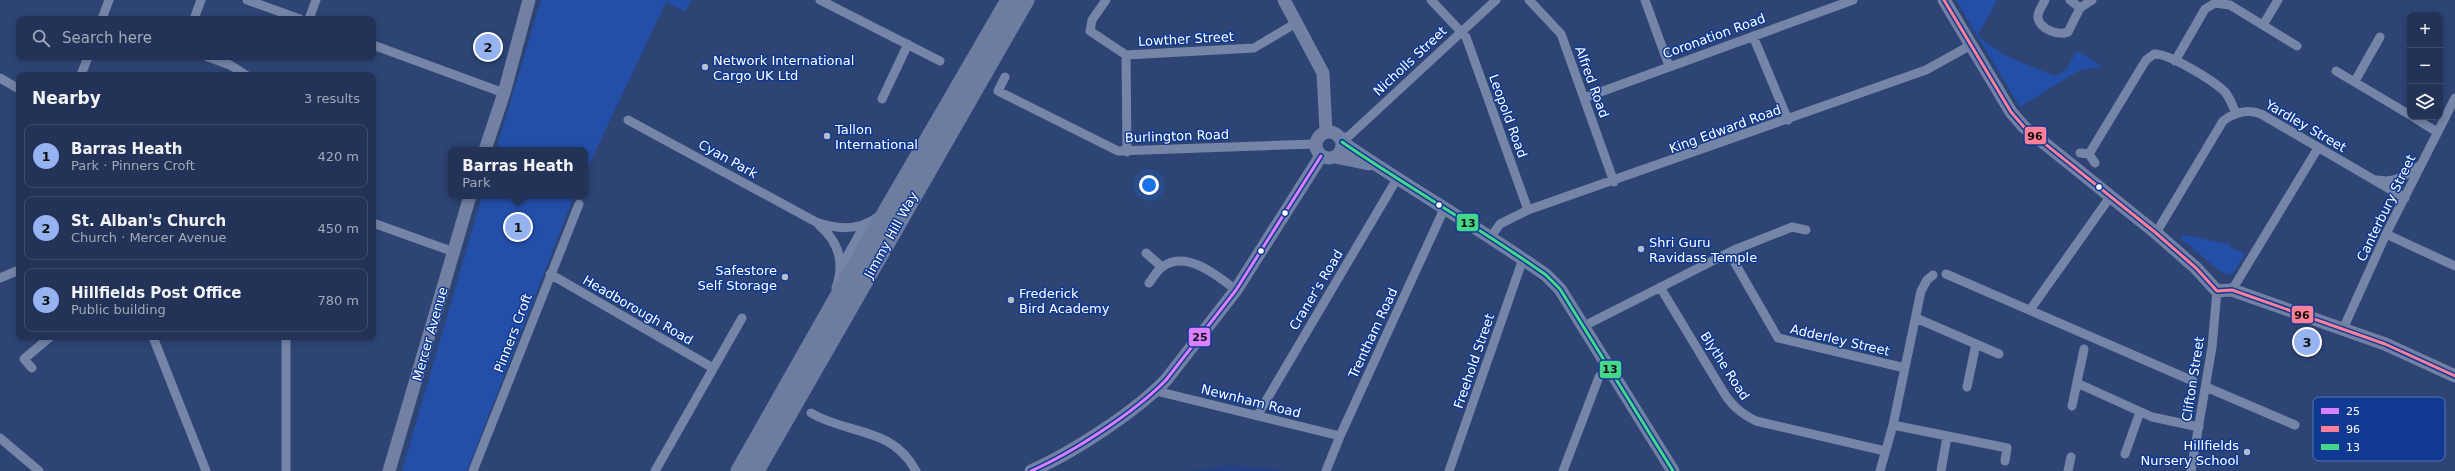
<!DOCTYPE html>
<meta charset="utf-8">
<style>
:root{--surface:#223357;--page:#2a3b5d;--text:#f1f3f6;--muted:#a2aaba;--line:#3f4e6d;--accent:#95b2f1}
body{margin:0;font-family:"DejaVu Sans",sans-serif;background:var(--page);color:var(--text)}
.controls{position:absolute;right:12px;top:12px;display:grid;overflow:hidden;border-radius:8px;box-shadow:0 2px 6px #0003}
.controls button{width:36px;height:36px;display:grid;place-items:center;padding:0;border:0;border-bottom:1px solid var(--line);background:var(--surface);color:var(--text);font:20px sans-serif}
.you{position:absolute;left:1149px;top:185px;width:14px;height:14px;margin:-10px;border:3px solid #fff;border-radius:50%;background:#1a73e8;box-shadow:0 0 0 6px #1a73e833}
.badge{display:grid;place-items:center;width:26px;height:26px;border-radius:50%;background:var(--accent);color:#111;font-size:13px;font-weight:700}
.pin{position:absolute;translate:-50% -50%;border:2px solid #fff;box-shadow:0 1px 4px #0006}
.popup{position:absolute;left:448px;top:147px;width:140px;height:52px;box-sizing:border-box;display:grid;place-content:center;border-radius:8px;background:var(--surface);filter:drop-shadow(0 1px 3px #0005);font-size:13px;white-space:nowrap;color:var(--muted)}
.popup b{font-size:15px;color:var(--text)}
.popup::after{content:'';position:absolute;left:50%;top:100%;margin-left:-8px;border:8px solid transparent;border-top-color:var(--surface)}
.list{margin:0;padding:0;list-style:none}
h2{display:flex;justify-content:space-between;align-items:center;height:52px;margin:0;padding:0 16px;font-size:17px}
h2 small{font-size:13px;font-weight:400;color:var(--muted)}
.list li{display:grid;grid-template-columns:26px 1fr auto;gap:12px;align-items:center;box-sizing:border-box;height:64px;margin:0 8px 8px;padding:0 8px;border:1px solid var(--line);border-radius:8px}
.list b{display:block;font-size:15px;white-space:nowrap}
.list p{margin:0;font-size:13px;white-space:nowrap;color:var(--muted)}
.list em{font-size:13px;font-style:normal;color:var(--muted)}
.icon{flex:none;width:22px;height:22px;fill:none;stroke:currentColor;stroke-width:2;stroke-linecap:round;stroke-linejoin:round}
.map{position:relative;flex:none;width:2455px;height:471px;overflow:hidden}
.search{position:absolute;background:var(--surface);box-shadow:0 2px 6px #0003;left:16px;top:16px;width:360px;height:44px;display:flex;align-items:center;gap:10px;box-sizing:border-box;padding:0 14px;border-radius:8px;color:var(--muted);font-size:15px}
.panel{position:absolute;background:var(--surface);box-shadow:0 2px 6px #0003;left:16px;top:72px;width:360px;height:268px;border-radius:8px}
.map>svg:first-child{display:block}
.green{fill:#234fa9}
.water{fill:#234183}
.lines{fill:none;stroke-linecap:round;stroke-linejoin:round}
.street{stroke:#7585a7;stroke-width:9}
.secondary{stroke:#7180a3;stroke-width:13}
.highway{stroke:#6d7d9f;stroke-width:17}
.bus-1-casing{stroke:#103991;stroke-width:6}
.bus-2-casing{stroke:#103991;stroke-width:6}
.bus-3-casing{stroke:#103991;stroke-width:6}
.bus-1{stroke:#d880ff;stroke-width:3}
.bus-2{stroke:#ff8098;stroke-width:3}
.bus-3{stroke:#46d78d;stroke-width:3}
.poi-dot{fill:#b6bece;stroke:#103991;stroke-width:1.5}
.bus-dot{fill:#fff;stroke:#103991;stroke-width:1.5}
.labels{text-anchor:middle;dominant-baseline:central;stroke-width:3;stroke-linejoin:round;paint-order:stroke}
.street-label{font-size:13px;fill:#fff;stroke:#103991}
.poi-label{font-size:13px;fill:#fff;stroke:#103991;text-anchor:start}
.key{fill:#103991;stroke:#5874b2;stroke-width:1}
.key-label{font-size:11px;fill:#fff}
.line-badge{stroke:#103991;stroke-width:1.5}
.pale-badge-label{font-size:11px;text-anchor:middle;font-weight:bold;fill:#111}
</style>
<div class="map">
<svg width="2455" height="471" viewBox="0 0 2455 471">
<rect width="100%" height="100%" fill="#2d4474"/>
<path class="green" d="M 541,0 L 691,0 L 685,12 L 666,2 L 585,173 L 585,150 L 496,150 Z
M 1956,0 L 1997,0 L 1978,35 C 1997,56 2029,65 2055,76 L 2066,70 L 2077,51 L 2102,66 L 2078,71 L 2020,107 Z
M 482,196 L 574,196 L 467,471 L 402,471 Z
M 2182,235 L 2230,244 L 2229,247 L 2244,253 L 2244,256 L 2233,273 L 2228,275 C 2210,266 2198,250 2182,240 Z"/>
<path class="water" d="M 1228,465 L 1271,468 L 1282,471 L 1190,471 Z"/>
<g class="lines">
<path class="street" d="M 247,0 L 300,19
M 820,0 L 940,61
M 1106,0 L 1092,20 L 1090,31 L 1126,55 L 1254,48 L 1296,23
M 1431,0 L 1466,37 L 1528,210
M 1529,0 L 1561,34 L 1614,182
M 1645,0 L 1669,66
M 2045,0 C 2043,5 2037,12 2038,18 C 2040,29 2058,36 2068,32 L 2080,8 L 2092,0
M 2070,0 L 2080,8
M 102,19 L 109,0
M 194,19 L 201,0
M 309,19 L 316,0
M 2263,25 L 2278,0
M 1753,36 L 1788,120
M 373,45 L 504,93
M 1126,55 L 1127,152
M 208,57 L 230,65 L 246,75
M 2175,61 L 2205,9 L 2215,3 L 2230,5 L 2297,46
M 2336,71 L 2410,115
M 81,75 L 88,57
M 1005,77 L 998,91 L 1118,151 L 1315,144
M 0,78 L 19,89
M 2355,81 L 2380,37
M 1584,98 L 1853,0
M 882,99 L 908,44
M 2413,117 L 2437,132
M 628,120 L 816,222 C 838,230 860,231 879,216
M 1340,139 L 1349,136 L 1496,0
M 2080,153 L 2089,154 L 2095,163
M 2089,154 L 2146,60 L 2154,54 C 2169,53 2214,81 2225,92 C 2230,98 2233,106 2236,114
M 2377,180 C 2395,184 2406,175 2421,165
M 373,223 L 454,252
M 819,225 C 839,242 845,263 836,288
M 1806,230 L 1792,227 L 1734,250 L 1732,258 L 1778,338 L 1905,368
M 2156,233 L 2223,121 C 2235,112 2248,109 2261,114 L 2405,198
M 2386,234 L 2455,266
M 1490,238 L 1500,224 L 1528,210 L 1926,70 L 1971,45
M 1146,253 L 1162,267
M 841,267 L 860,233 L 868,224
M 550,274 L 713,368
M 1946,274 L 2193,381
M 0,278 L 19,270
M 1149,283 C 1153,278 1156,272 1161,268 C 1185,248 1218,276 1236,290
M 1660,287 L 1724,393 C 1733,407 1742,414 1756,421 L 1885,451
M 2232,290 L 2318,148
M 2030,310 L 2110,197
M 1916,318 L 1999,354
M 1582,327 L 1734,250
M 2343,329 L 2386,234 L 2455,98
M 153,337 L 206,471
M 32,368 L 24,359 L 50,337
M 2077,383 L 2152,417 L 2199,427
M 1967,387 L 1976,344
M 2206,387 L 2295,425
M 1156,391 L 1340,436
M 2072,406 L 2084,349
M 811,413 C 848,435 892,426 916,471
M 1257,416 L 1398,177
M 1893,425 L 2007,448 L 2005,461
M 0,438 L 39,471
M 2125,454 L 2140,412
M 286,471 L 286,337
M 473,471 L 579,204
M 655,471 L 742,318
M 1326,471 L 1340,436 L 1445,207
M 1449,471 L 1523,259
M 1563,471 L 1599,377 L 1609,369
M 1880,471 L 1893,425 L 1921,291 L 1927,280 L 1933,275
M 1941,471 L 1947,437
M 2068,471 L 2071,457
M 2191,471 L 2212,347 L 2217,291"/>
<path class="secondary" d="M 1284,0 L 1323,73 L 1326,132
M 1944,0 L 2011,112 L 2024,127 L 2156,233 L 2196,268 L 2217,291 L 2232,290 L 2385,344 L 2455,376
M1316 145a13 13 0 1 1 26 0a13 13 0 1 1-26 0Z
M 1342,142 C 1409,188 1480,228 1546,275 L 1560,289 L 1673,471
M 485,150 L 504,93 L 529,0
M 1335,157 L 1369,164
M 389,471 L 470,196
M 1031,471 C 1072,453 1135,412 1166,380 L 1236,290 L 1321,156"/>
<path class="highway" d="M 739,471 L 887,210 L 1009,0
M 756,471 L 1026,0"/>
<g class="bus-1-casing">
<path id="bus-1" d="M 1031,471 C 1072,453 1135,412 1166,380 L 1236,290 L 1321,156"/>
</g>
<g class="bus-2-casing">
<path id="bus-2" d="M 1944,0 L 2011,112 L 2024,127 L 2156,233 L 2196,268 L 2217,291 L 2232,290 L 2385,344 L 2455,376"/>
</g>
<g class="bus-3-casing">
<path id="bus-3" d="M 1342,142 C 1409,188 1480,228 1546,275 L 1560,289 L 1673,471"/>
</g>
<use href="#bus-1" class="bus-1"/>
<use href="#bus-2" class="bus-2"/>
<use href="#bus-3" class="bus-3"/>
</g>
<g class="poi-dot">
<circle cx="705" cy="67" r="4"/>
<circle cx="827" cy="136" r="4"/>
<circle cx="1641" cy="249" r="4"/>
<circle cx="785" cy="277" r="4"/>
<circle cx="1011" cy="300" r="4"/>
<circle cx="2247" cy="452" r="4"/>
</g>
<g class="bus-dot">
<circle cx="2099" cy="187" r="3.5"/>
<circle cx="1439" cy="205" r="3.5"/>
<circle cx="1285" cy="213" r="3.5"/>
<circle cx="1261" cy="251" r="3.5"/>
</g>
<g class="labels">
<g class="street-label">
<text transform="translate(1714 36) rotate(-20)">Coronation Road</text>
<text transform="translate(1186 39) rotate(-3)">Lowther Street</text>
<text transform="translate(1410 61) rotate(-43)">Nicholls Street</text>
<text transform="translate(1592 82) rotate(70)">Alfred Road</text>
<text transform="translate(1508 116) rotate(70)">Leopold Road</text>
<text transform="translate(2306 126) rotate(30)">Yardley Street</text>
<text transform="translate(1725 129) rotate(-20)">King Edward Road</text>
<text transform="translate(1177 136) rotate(-2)">Burlington Road</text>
<text transform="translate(728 159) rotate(29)">Cyan Park</text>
<text transform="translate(2386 208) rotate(-64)">Canterbury Street</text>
<text transform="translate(891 235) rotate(-61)">Jimmy Hill Way</text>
<text transform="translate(1316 290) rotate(-59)">Craner's Road</text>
<text transform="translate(638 310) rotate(30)">Headborough Road</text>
<text transform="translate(513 333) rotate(-69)">Pinners Croft</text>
<text transform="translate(1373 333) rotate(-65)">Trentham Road</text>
<text transform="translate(430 334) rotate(-74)">Mercer Avenue</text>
<text transform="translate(1840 340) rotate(13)">Adderley Street</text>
<text transform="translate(1474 361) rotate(-71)">Freehold Street</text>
<text transform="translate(1725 366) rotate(57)">Blythe Road</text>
<text transform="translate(2193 379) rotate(-81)">Clifton Street</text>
<text transform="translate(1251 401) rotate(14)">Newnham Road</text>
</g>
<g class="poi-label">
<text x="713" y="60">Network International<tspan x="713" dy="15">Cargo UK Ltd</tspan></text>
<text x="835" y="129">Tallon<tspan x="835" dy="15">International</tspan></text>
<text x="1649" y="242">Shri Guru<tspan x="1649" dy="15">Ravidass Temple</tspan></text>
<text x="777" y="270" text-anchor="end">Safestore<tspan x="777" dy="15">Self Storage</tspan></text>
<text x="1019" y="293">Frederick<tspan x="1019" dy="15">Bird Academy</tspan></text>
<text x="2239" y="445" text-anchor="end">Hillfields<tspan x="2239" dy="15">Nursery School</tspan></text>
</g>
</g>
<rect x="2313" y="397" width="132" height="64" rx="6" class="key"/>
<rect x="2321" y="408" width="18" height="6" fill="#d880ff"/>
<rect x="2321" y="426" width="18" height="6" fill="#ff8098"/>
<rect x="2321" y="444" width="18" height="6" fill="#46d78d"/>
<g class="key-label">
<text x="2346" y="415">25</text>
<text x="2346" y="433">96</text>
<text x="2346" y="451">13</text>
</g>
<g class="line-badge">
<rect x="2024" y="126" width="23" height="19" rx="4" fill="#ff8098"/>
<rect x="1456" y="213" width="23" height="19" rx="4" fill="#46d78d"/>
<rect x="2291" y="305" width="23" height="19" rx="4" fill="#ff8098"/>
<rect x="1188" y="327" width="23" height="20" rx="4" fill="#d880ff"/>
<rect x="1599" y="360" width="23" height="19" rx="4" fill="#46d78d"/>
</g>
<g class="pale-badge-label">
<text x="2035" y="140">96</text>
<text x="1468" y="227">13</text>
<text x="2302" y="319">96</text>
<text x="1200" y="341">25</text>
<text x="1610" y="373">13</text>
</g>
</svg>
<div class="controls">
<button>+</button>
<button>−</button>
<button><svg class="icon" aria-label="layers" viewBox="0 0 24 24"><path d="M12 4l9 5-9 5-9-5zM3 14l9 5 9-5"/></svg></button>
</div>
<div class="you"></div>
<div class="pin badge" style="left:518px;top:227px">1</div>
<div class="popup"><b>Barras Heath</b>Park</div>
<div class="pin badge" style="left:488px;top:47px">2</div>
<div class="pin badge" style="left:2307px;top:342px">3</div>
<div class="search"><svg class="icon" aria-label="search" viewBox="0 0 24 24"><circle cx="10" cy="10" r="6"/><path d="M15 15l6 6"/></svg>Search here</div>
<section class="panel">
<h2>Nearby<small>3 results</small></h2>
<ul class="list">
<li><span class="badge">1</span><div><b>Barras Heath</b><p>Park · Pinners Croft</p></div><em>420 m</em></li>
<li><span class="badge">2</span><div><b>St. Alban's Church</b><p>Church · Mercer Avenue</p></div><em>450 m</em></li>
<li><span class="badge">3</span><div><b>Hillfields Post Office</b><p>Public building</p></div><em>780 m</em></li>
</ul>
</section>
</div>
